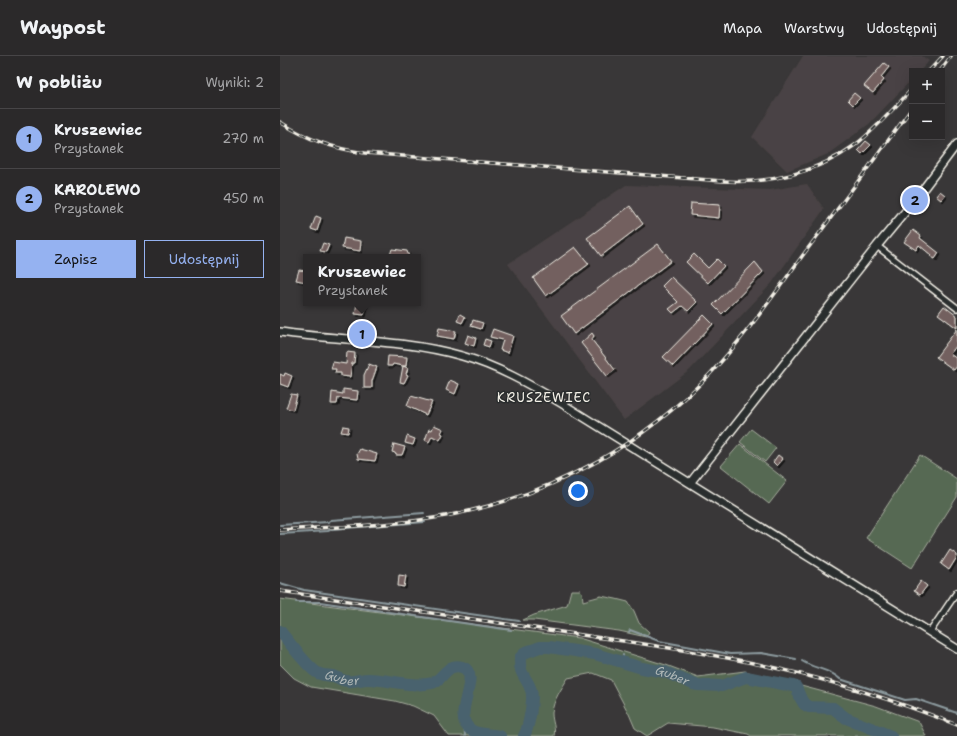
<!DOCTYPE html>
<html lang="pl">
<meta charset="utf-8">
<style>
:root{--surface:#2b292a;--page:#333132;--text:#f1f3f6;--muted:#a6a6a8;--line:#474547;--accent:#95b2f1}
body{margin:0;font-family:"Shantell Sans",sans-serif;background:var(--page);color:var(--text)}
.controls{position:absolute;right:12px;top:12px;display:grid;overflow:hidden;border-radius:0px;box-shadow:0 4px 16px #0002}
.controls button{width:36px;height:36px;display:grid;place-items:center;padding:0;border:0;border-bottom:1px solid var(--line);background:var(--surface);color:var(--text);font:20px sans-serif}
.you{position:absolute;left:298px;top:435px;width:14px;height:14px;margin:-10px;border:3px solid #fff;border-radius:50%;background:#1a73e8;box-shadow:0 0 0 6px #1a73e833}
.badge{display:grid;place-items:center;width:26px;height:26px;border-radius:50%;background:var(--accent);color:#111;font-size:13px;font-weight:700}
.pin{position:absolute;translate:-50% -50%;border:2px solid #fff;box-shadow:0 1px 4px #0006}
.popup{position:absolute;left:23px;top:198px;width:118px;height:52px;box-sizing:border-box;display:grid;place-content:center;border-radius:0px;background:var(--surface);filter:drop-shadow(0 1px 3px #0005);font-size:13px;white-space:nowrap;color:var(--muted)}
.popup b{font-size:15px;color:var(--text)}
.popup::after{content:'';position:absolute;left:50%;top:100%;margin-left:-8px;border:8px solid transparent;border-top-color:var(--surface)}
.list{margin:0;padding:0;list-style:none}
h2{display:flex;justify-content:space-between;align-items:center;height:52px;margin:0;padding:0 16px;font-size:17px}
h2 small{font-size:13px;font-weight:400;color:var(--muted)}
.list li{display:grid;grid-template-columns:26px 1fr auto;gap:12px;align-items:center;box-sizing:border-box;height:60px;padding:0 16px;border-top:1px solid var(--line)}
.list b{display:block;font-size:15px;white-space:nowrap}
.list p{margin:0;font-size:13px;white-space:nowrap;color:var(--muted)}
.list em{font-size:13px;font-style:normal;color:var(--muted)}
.actions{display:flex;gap:8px;padding:12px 16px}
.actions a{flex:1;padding:9px 0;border:1px solid var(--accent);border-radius:0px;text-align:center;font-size:14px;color:var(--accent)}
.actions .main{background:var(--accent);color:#111}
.map{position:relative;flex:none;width:677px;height:680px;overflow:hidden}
header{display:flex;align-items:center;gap:24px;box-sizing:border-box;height:56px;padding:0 20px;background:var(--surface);border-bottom:1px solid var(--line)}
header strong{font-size:19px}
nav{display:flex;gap:22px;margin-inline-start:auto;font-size:14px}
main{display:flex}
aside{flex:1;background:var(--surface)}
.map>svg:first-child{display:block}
.built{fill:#4a4344}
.green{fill:#576953;stroke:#a6ad9e}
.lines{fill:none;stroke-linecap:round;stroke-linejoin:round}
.stream{stroke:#8d9b9f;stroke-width:2}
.river{stroke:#49626e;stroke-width:12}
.building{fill:#73605f;stroke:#f4f1e8;filter:url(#shadow)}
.street-casing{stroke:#f4f1e8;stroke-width:8}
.secondary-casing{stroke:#f4f1e8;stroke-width:10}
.street{stroke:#2a2d2e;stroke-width:5}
.secondary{stroke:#2a2d2e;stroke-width:7}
.rail-casing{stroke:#f4f1e8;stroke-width:3.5}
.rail{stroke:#2a2d2e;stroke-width:2;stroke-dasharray:6;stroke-linecap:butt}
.labels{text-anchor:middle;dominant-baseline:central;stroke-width:3;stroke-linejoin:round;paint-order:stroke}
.water-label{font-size:12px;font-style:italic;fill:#b0b8b7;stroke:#2a2d2e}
.quarter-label{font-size:13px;letter-spacing:1px;fill:#f4f1e8;stroke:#2a2d2e}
</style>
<header>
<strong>Waypost</strong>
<nav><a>Mapa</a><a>Warstwy</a><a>Udostępnij</a></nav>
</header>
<main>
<aside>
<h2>W pobliżu<small>Wyniki: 2</small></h2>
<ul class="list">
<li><span class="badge">1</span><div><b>Kruszewiec</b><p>Przystanek</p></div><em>270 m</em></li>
<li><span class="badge">2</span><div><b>KAROLEWO</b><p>Przystanek</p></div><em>450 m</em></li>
</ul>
<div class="actions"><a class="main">Zapisz</a><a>Udostępnij</a></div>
</aside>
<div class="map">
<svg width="677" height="680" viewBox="0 0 677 680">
<defs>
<filter id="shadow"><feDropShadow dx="2" dy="2" stdDeviation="0" flood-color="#0009"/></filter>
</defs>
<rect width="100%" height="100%" fill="#393738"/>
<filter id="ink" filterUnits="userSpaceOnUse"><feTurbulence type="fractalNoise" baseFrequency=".025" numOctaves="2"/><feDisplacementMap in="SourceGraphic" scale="8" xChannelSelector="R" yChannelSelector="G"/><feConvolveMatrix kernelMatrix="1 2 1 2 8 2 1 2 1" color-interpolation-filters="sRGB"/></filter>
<g filter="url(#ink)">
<path class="built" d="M 523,0 L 642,0 L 649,5 L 640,15 L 632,15 L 632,23 L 589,68 L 548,98 L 507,115 L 472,81 Z
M 527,128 L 544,153 L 492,227 L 410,314 L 344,364 L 228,208 L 346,129 L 490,134 Z"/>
<path class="green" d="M 471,373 L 496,392 L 485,406 L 460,386 Z
M 460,388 L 507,425 L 489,448 L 441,410 Z
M 640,399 L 677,423 L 677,441 L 632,512 L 586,482 Z
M 291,534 L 300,534 L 302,536 L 303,545 L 321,540 L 336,543 L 348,546 L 354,555 L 359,567 L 369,576 L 366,581 L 339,575 L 254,564 L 243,564 L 254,559 L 287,549 Z
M 0,543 L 299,582 L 386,609 L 418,621 L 465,615 L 596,650 L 639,666 L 646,680 L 471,680 L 468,678 L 433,671 L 388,667 L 367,680 L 355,672 L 349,658 L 331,624 L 313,617 L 288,622 C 282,632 273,644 272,657 C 272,666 276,671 274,680 L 169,680 L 154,660 L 133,650 L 115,645 L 31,631 L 14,622 L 0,608 Z"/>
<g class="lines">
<path class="stream" d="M 0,469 L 48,466 L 51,464 L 144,457
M 0,478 L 48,475 L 52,473 L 145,466
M 0,527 L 24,534 L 239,565
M 16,546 L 40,546 L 231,574
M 349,576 L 350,574 L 379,585 L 450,598 L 481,597 L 516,603
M 343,599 L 343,607
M 522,605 C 534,613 550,613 560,623 L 625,644 L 636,643 L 677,657
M 516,631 L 517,626
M 184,665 L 185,680"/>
<g class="river">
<path id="s1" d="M 0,575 C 10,587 24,607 36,616 C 42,620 47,619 53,620 C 58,621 62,625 67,625 C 74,626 81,623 88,623 C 108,623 133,632 152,627 C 163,624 167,606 182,611 C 204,619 169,659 191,674 C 199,679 211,678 220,680"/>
<path id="s2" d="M 244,680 C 249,671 254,642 251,634 C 246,619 239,620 240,602 L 246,596 L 252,594 L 260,591 L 269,591 L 315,598 L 362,612 L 385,616 L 413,628 L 418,629 L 442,630 L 466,621 L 513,630 L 516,631 L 521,643 L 524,648 L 529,651 L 553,652 L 566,662 L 611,680"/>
</g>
</g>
<path class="building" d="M 604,7 L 609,11 L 601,21 L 604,24 L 593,37 L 584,30 Z
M 574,37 L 580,42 L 573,49 L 568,44 Z
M 586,85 L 591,89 L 582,98 L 578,94 Z
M 660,135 L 665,139 L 661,144 L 656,140 Z
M 411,147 L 440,149 L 439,162 L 410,159 Z
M 350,150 L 363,168 L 321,200 L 307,182 Z
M 36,160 L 41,162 L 37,175 L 31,173 Z
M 633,174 L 641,180 L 640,182 L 659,197 L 655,203 L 650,200 L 651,199 L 639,189 L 636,194 L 624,186 Z
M 64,182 L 81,185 L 80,195 L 62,192 Z
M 43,187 L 49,189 L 46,196 L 40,195 Z
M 378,188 L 391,205 L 294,278 L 281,260 Z
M 295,191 L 309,208 L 266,240 L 253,222 Z
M 112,193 L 127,195 L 129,201 L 113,201 L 113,200 L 110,199 Z
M 414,198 L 428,212 L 437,203 L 444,210 L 428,227 L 406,206 Z
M 475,206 L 483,216 L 442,258 L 433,249 Z
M 19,214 L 26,215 L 26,226 L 16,224 Z
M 391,221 L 417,246 L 408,255 L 402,250 L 393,257 L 389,253 L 398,246 L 382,230 Z
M 77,247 L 86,249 L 84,259 L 75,258 Z
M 664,250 L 677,260 L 677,272 L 658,258 Z
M 180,258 L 185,261 L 182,267 L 177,265 Z
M 424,259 L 433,268 L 393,310 L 383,301 Z
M 193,264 L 203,267 L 201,273 L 191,270 Z
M 159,272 L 176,275 L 174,283 L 157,280 Z
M 213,273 L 233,280 L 228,297 L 220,294 L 223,284 L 210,281 Z
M 677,273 L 677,289 L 670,298 L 677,303 L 677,310 L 674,314 L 656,301 Z
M 312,277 L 314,280 L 312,283 L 312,284 L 335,314 L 327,320 L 301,287 Z
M 188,279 L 196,282 L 194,290 L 185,287 Z
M 205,283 L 211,285 L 209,291 L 203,289 Z
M 67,296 L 75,297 L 74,307 L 72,307 L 70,321 L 61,320 L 61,317 L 55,317 L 56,313 L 51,313 L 53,306 L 66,308 Z
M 108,300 L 127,301 L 126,310 L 123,310 L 128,312 L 126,318 L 128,319 L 124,327 L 120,326 L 123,310 L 113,308 L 112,310 L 107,310 Z
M 89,308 L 97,311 L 92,325 L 92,332 L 84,332 L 84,319 Z
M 5,317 L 12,320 L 8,331 L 0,328 L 0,318 L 4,320 Z
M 170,324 L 179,328 L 175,338 L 166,334 Z
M 63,333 L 78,335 L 77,344 L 58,342 L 57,348 L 51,348 L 52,336 L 63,338 Z
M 11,338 L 17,339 L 13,354 L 6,352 Z
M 131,340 L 152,346 L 146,359 L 127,350 Z
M 154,369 L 163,373 L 161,377 L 163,378 L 160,384 L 152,380 L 149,386 L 145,384 L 149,373 L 152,374 Z
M 63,370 L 69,371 L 68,377 L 61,376 Z
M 127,380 L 135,383 L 133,389 L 125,387 Z
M 114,388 L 125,391 L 122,399 L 116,399 L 115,397 L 112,396 Z
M 80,393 L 97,398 L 95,405 L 78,403 L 77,398 Z
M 498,399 L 503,403 L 497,410 L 493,406 Z
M 670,494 L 677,499 L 677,501 L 669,514 L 661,508 Z
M 119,519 L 126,520 L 124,531 L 118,530 Z
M 641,525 L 647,530 L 640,539 L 634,535 Z"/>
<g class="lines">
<g class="street-casing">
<path id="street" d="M 597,190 L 677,252
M 650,576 L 677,536"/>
</g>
<g class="secondary-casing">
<path id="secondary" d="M 0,276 C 60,285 123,283 182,300 C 217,310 249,328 281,347 L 677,593
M 410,427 L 597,190 L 635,144 L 677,88"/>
</g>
<use href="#street" class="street"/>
<use href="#secondary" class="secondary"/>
<g class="rail-casing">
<path id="rail" d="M 649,15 L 663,0
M 660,15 L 671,0
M 0,66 C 29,84 51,92 85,97 L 442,125 C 489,128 537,117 575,89 C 596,73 614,52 632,33
M 0,474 C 63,470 128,470 189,455 C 279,434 364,387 429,319 C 464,282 493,240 523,199 C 560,150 596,101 632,52
M 0,535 C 92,548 183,562 275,575 C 347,586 420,595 491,611 C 554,625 617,645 677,669"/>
</g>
<use href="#rail" class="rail"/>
</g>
</g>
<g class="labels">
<g class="water-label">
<text stroke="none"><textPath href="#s1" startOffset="82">Guber</textPath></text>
<text stroke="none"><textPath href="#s2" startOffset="241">Guber</textPath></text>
</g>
<g class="quarter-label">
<text x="264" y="341">KRUSZEWIEC</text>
</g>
</g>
</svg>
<div class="controls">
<button>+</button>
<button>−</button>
</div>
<div class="you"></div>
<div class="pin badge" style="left:82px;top:278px">1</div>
<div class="popup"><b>Kruszewiec</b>Przystanek</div>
<div class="pin badge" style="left:635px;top:144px">2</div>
</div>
</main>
